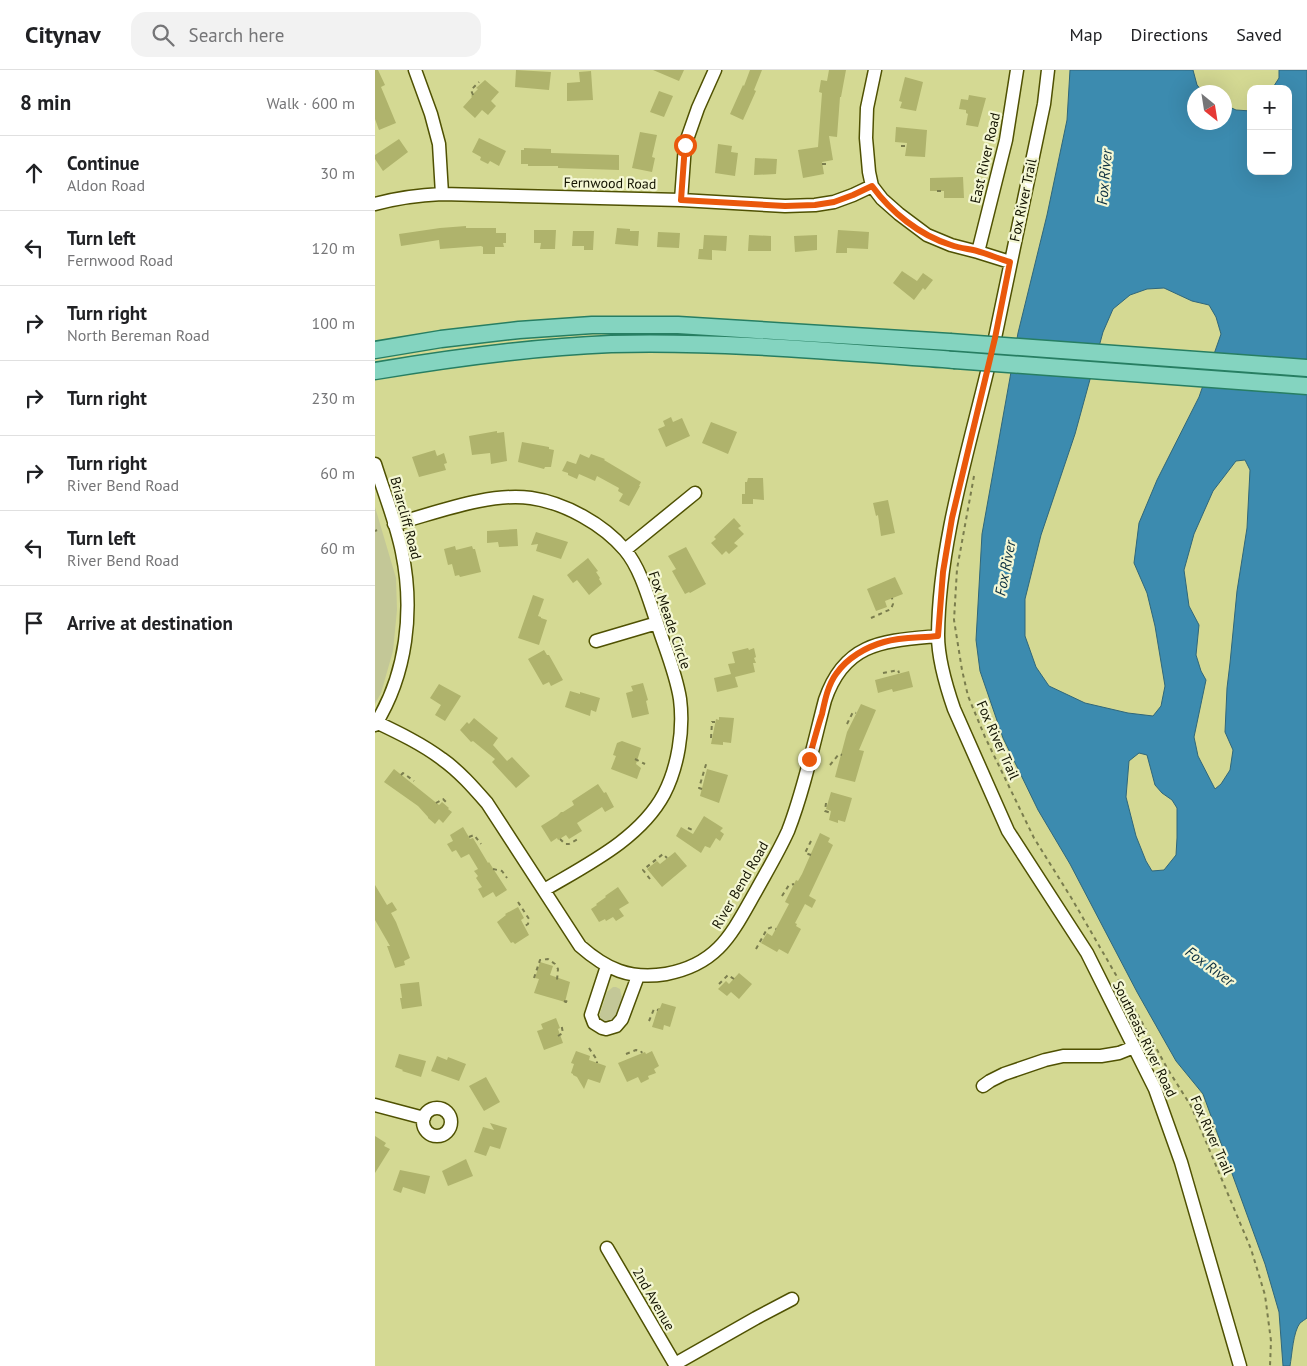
<!DOCTYPE html>
<meta charset="utf-8">
<style>
:root{--surface:#fff;--page:#f2f2f2;--text:#202124;--muted:#757577;--line:#e0e0e0}
body{margin:0;font-family:"PT Sans",sans-serif;background:var(--page);color:var(--text)}
.controls{position:absolute;right:15px;top:15px;display:grid;overflow:hidden;border-radius:10px;box-shadow:0 5px 20px #0002}
.controls button{width:45px;height:45px;display:grid;place-items:center;padding:0;border:0;border-bottom:1px solid var(--line);background:var(--surface);color:var(--text);font:25px sans-serif}
.compass{position:absolute;left:812px;top:15px;width:45px;height:45px;border-radius:50%;background:var(--surface);box-shadow:0 5px 20px #0002;rotate:150deg}
.stop{position:absolute;width:15px;height:15px;margin:-11px;border:4px solid #ea580c;border-radius:50%;background:#fff}
.stop.end{background:#ea580c;border-color:#fff;box-shadow:0 1px 5px #0008}
.list{margin:0;padding:0;list-style:none}
h2{display:flex;justify-content:space-between;align-items:center;height:65px;margin:0;padding:0 20px;font-size:21px}
h2 small{font-size:16px;font-weight:400;color:var(--muted)}
.list li{display:grid;grid-template-columns:32px 1fr auto;gap:15px;align-items:center;box-sizing:border-box;height:75px;padding:0 20px;border-top:1px solid var(--line)}
.list b{display:block;font-size:19px;white-space:nowrap}
.list p{margin:0;font-size:16px;white-space:nowrap;color:var(--muted)}
.list em{font-size:16px;font-style:normal;color:var(--muted)}
.icon{flex:none;width:28px;height:28px;fill:none;stroke:currentColor;stroke-width:2;stroke-linecap:round;stroke-linejoin:round}
.map{position:relative;flex:none;width:932px;height:1296px;overflow:hidden}
header{display:flex;align-items:center;gap:30px;box-sizing:border-box;height:70px;padding:0 25px;background:var(--surface);border-bottom:1px solid var(--line)}
header strong{font-size:24px}
nav{display:flex;gap:28px;margin-inline-start:auto;font-size:18px}
.search{width:350px;height:45px;background:var(--page);display:flex;align-items:center;gap:12px;box-sizing:border-box;padding:0 18px;border-radius:15px;color:var(--muted);font-size:19px}
main{display:flex}
aside{flex:1;background:var(--surface)}
.map>svg:first-child{display:block}
.green{fill:#c3c797}
.water{fill:#3c8baf;stroke:#30677a;fill-rule:evenodd}
.building{fill:#afb36c}
.lines{fill:none;stroke-linecap:round;stroke-linejoin:round}
.minor-casing{stroke:#4f5102;stroke-width:15}
.major-casing{stroke:#277e62;stroke-width:19}
.path{stroke:#7a7d4e;stroke-width:2;stroke-dasharray:4 4;stroke-linecap:butt}
.minor{stroke:#fff;stroke-width:12}
.major{stroke:#84d4c0;stroke-width:16}
.major-bridge-casing{stroke:#277e62;stroke-width:19;stroke-linecap:butt}
.major-bridge{stroke:#84d4c0;stroke-width:16}
.route{stroke:#ea580c;stroke-width:6}
.labels{text-anchor:middle;dominant-baseline:central;stroke-width:4.5;stroke-linejoin:round;paint-order:stroke}
.street-label{font-size:14px;fill:#131300;stroke:#f4f7d4}
.water-label{font-size:15px;font-style:italic;fill:#0d3041;stroke:#f4f7d4}
</style>
<header>
<strong>Citynav</strong>
<div class="search"><svg class="icon" aria-label="search" viewBox="0 0 24 24"><circle cx="10" cy="10" r="6"/><path d="M15 15l6 6"/></svg>Search here</div>
<nav><a>Map</a><a>Directions</a><a>Saved</a></nav>
</header>
<main>
<aside>
<h2>8 min<small>Walk · 600 m</small></h2>
<ul class="list">
<li><svg class="icon" aria-label="ahead" viewBox="0 0 24 24"><path d="M12 20V5M6 11l6-6 6 6"/></svg><div><b>Continue</b><p>Aldon Road</p></div><em>30 m</em></li>
<li><svg class="icon" aria-label="left" viewBox="0 0 24 24"><path d="M17 20v-9H6M10 6l-5 5 5 5"/></svg><div><b>Turn left</b><p>Fernwood Road</p></div><em>120 m</em></li>
<li><svg class="icon" aria-label="right" viewBox="0 0 24 24"><path d="M7 20v-9h11M14 6l5 5-5 5"/></svg><div><b>Turn right</b><p>North Bereman Road</p></div><em>100 m</em></li>
<li><svg class="icon" aria-label="right" viewBox="0 0 24 24"><path d="M7 20v-9h11M14 6l5 5-5 5"/></svg><div><b>Turn right</b></div><em>230 m</em></li>
<li><svg class="icon" aria-label="right" viewBox="0 0 24 24"><path d="M7 20v-9h11M14 6l5 5-5 5"/></svg><div><b>Turn right</b><p>River Bend Road</p></div><em>60 m</em></li>
<li><svg class="icon" aria-label="left" viewBox="0 0 24 24"><path d="M17 20v-9H6M10 6l-5 5 5 5"/></svg><div><b>Turn left</b><p>River Bend Road</p></div><em>60 m</em></li>
<li><svg class="icon" aria-label="arrive" viewBox="0 0 24 24"><path d="M6 21V4h12l-3 4 3 4H6"/></svg><div><b>Arrive at destination</b></div></li>
</ul>
</aside>
<div class="map">
<svg width="932" height="1296" viewBox="0 0 932 1296">
<rect width="100%" height="100%" fill="#d4d993"/>
<path class="green" d="M 0,437 L 21,508 L 22,540 L 18,581 L 6,623 L 0,634 Z
M 238,917 L 241,917 L 245,919 L 247,928 L 241,948 L 234,954 L 227,952 L 225,947 L 225,944 L 232,922 Z"/>
<path class="water" d="M 695,0 L 818,0 L 822,15 L 828,22 L 819,22 L 819,52 L 849,52 L 850,35 L 861,40 L 876,41 L 876,101 L 913,101 L 913,19 L 897,19 L 904,8 L 904,0 L 932,0 L 932,1248 C 930,1250 927,1251 925,1253 C 918,1262 917,1285 915,1296 L 908,1296 L 904,1242 L 890,1194 L 828,1024 L 801,991 L 762,922 L 695,794 L 663,740 L 628,668 L 605,601 L 601,570 L 607,464 L 643,263 L 672,145 L 692,50 ZM 789,218 L 817,231 L 834,235 L 841,247 L 846,264 L 824,327 L 782,410 L 764,453 L 759,493 L 772,523 L 780,556 L 790,616 L 786,636 L 778,646 L 753,643 L 710,633 L 674,616 L 661,597 L 650,566 L 650,529 L 666,465 L 700,364 L 728,262 L 738,239 L 755,225 L 772,219 ZM 870,390 L 875,400 L 872,458 L 862,521 L 855,593 L 852,618 L 850,662 L 858,680 L 855,700 L 846,714 L 840,719 L 823,686 L 819,667 L 831,610 L 826,601 L 821,585 L 824,555 L 814,536 L 809,500 L 819,464 L 838,421 L 861,391 ZM 764,683 L 772,685 L 780,715 L 787,723 L 797,730 L 802,738 L 802,768 L 801,785 L 789,800 L 777,801 L 771,791 L 761,766 L 751,727 L 754,691 Z"/>
<path class="building" d="M 0,0 L 3,0 L 10,15 L 6,17 L 21,53 L 4,60 L 0,49 Z
M 141,0 L 176,2 L 174,20 L 140,17 Z
M 278,0 L 309,0 L 304,11 Z
M 375,0 L 387,0 L 379,20 L 381,21 L 368,50 L 355,44 L 368,15 L 369,16 Z
M 454,0 L 471,0 L 466,27 L 465,27 L 462,67 L 454,66 L 458,90 L 447,92 L 449,104 L 428,108 L 423,80 L 443,77 L 447,23 L 444,22 L 446,10 L 452,11 Z
M 216,1 L 218,30 L 192,31 L 192,13 L 205,12 L 204,2 Z
M 530,7 L 548,12 L 541,41 L 525,38 L 527,32 L 524,31 Z
M 110,10 L 124,22 L 116,31 L 121,36 L 113,45 L 107,40 L 100,48 L 88,37 L 97,27 L 96,26 L 103,19 L 101,18 Z
M 284,21 L 298,26 L 289,47 L 275,42 Z
M 594,25 L 611,28 L 603,57 L 591,55 L 593,44 L 591,43 L 591,40 L 584,39 L 586,29 L 593,30 Z
M 521,57 L 552,60 L 550,87 L 530,86 L 532,73 L 520,72 Z
M 265,62 L 282,65 L 277,87 L 280,88 L 277,102 L 257,98 Z
M 104,68 L 131,81 L 124,96 L 115,91 L 113,94 L 105,90 L 106,87 L 97,82 Z
M 24,69 L 33,82 L 8,101 L 0,89 L 0,85 Z
M 343,74 L 357,76 L 356,82 L 363,83 L 360,106 L 340,103 Z
M 149,78 L 176,79 L 176,83 L 244,85 L 244,100 L 183,98 L 183,96 L 153,96 L 153,94 L 146,94 L 146,80 L 149,80 Z
M 380,88 L 402,89 L 401,104 L 379,105 Z
M 588,107 L 589,128 L 569,128 L 569,121 L 555,121 L 555,108 Z
M 91,156 L 91,158 L 121,158 L 121,163 L 131,163 L 131,173 L 128,173 L 129,177 L 120,177 L 120,184 L 108,184 L 108,177 L 106,176 L 65,179 L 64,170 L 26,176 L 24,164 L 65,158 Z
M 242,158 L 255,159 L 255,161 L 264,161 L 263,176 L 240,174 Z
M 159,160 L 181,160 L 180,179 L 165,179 L 166,173 L 159,173 Z
M 463,160 L 494,162 L 493,179 L 472,178 L 472,183 L 461,183 Z
M 198,161 L 219,161 L 218,180 L 209,180 L 209,176 L 197,176 Z
M 283,162 L 305,163 L 304,178 L 282,177 Z
M 329,165 L 352,166 L 351,181 L 337,180 L 337,190 L 323,189 L 324,179 L 328,179 Z
M 374,165 L 396,166 L 396,181 L 373,181 Z
M 442,165 L 442,180 L 420,182 L 419,166 Z
M 527,201 L 542,211 L 548,203 L 558,210 L 550,220 L 548,218 L 539,230 L 518,213 Z
M 296,347 L 298,352 L 307,348 L 315,366 L 291,377 L 283,359 L 290,356 L 288,351 Z
M 336,352 L 362,362 L 353,384 L 327,373 Z
M 122,361 L 122,363 L 129,362 L 132,391 L 116,394 L 115,383 L 97,385 L 94,366 Z
M 147,372 L 174,377 L 174,379 L 179,380 L 176,397 L 170,397 L 169,399 L 143,392 Z
M 60,380 L 62,386 L 69,383 L 72,393 L 69,394 L 71,400 L 44,407 L 37,387 Z
M 205,384 L 214,388 L 216,384 L 230,389 L 229,390 L 266,412 L 264,416 L 265,416 L 254,436 L 244,431 L 248,424 L 243,421 L 244,418 L 222,406 L 220,411 L 204,404 L 202,409 L 193,405 L 193,403 L 187,401 L 192,391 L 201,394 Z
M 373,408 L 388,408 L 389,430 L 378,429 L 378,434 L 367,434 L 367,424 L 370,424 L 370,412 L 372,412 Z
M 513,430 L 520,463 L 506,466 L 503,445 L 501,446 L 498,433 Z
M 359,448 L 366,456 L 363,458 L 369,464 L 359,473 L 363,476 L 354,484 L 351,481 L 347,485 L 336,473 L 341,469 L 339,467 Z
M 142,459 L 143,476 L 124,477 L 123,472 L 112,473 L 112,461 Z
M 161,462 L 193,472 L 186,489 L 161,481 L 163,474 L 156,475 Z
M 80,476 L 81,480 L 97,476 L 98,479 L 100,479 L 106,502 L 85,507 L 84,505 L 80,506 L 77,494 L 73,495 L 69,479 Z
M 311,477 L 331,514 L 315,523 L 314,522 L 310,524 L 297,501 L 301,499 L 293,486 Z
M 213,488 L 223,501 L 221,502 L 225,508 L 224,509 L 227,514 L 214,525 L 202,510 L 198,513 L 192,505 Z
M 520,507 L 528,524 L 510,531 L 512,537 L 501,541 L 492,519 Z
M 158,525 L 169,529 L 163,546 L 166,547 L 166,548 L 172,550 L 164,575 L 143,568 Z
M 373,578 L 374,580 L 379,578 L 381,587 L 379,588 L 381,593 L 378,593 L 380,602 L 360,607 L 363,617 L 342,622 L 339,608 L 356,604 L 353,594 L 360,593 L 357,582 Z
M 169,580 L 172,585 L 174,585 L 188,610 L 176,616 L 174,612 L 168,615 L 153,589 Z
M 534,601 L 538,617 L 518,622 L 517,619 L 503,623 L 500,610 Z
M 268,613 L 273,630 L 271,631 L 274,644 L 257,648 L 251,623 L 258,621 L 256,616 Z
M 64,614 L 86,626 L 70,651 L 60,645 L 66,635 L 55,628 Z
M 195,621 L 205,624 L 205,622 L 225,628 L 221,642 L 216,640 L 215,646 L 190,637 Z
M 486,634 L 501,640 L 484,680 L 489,681 L 480,712 L 460,707 L 472,662 Z
M 344,647 L 359,648 L 356,673 L 348,672 L 348,675 L 336,674 L 341,649 L 344,650 Z
M 99,648 L 123,668 L 118,675 L 132,691 L 137,687 L 155,706 L 141,718 L 117,692 L 120,689 L 98,671 L 96,672 L 85,660 L 92,652 L 94,654 Z
M 247,671 L 266,678 L 261,694 L 266,698 L 262,709 L 236,699 L 241,686 L 238,685 L 242,673 Z
M 19,699 L 64,735 L 67,732 L 74,738 L 73,739 L 77,742 L 68,753 L 64,749 L 60,754 L 53,748 L 53,747 L 43,736 L 9,712 Z
M 332,699 L 353,705 L 344,733 L 325,726 Z
M 223,714 L 229,723 L 231,722 L 239,737 L 230,742 L 227,737 L 202,753 L 207,761 L 194,769 L 191,765 L 183,770 L 182,768 L 176,772 L 166,756 L 182,746 L 186,742 L 188,742 L 199,735 L 197,731 Z
M 456,722 L 477,728 L 470,752 L 463,750 L 463,753 L 454,750 L 456,741 L 451,739 Z
M 329,746 L 348,758 L 345,761 L 349,764 L 345,771 L 341,768 L 335,778 L 330,776 L 326,783 L 301,766 L 306,757 L 318,764 Z
M 88,757 L 95,769 L 98,768 L 113,793 L 114,792 L 119,800 L 132,820 L 121,827 L 118,822 L 108,828 L 103,819 L 107,817 L 101,808 L 103,806 L 99,801 L 103,799 L 94,784 L 86,788 L 81,780 L 77,782 L 72,774 L 78,771 L 75,765 Z
M 445,763 L 455,768 L 453,772 L 458,775 L 434,826 L 441,830 L 437,838 L 430,834 L 420,853 L 422,854 L 421,856 L 426,859 L 413,884 L 404,879 L 402,882 L 386,873 L 392,863 L 397,866 L 414,834 L 410,832 L 421,810 L 423,811 L 427,804 Z
M 300,782 L 312,796 L 287,817 L 272,799 L 282,791 L 285,794 Z
M 0,815 L 12,835 L 17,832 L 22,840 L 16,843 L 21,852 L 35,888 L 29,891 L 30,895 L 20,898 L 12,876 L 15,876 L 0,850 Z
M 243,817 L 254,833 L 244,839 L 249,846 L 241,851 L 238,847 L 231,851 L 230,849 L 224,852 L 216,839 L 222,835 L 221,834 L 231,827 L 230,826 Z
M 143,837 L 149,848 L 146,850 L 154,865 L 140,874 L 138,872 L 136,873 L 122,852 L 131,845 L 130,844 Z
M 165,892 L 178,896 L 175,905 L 195,912 L 190,932 L 159,923 L 164,909 L 160,908 Z
M 364,903 L 377,914 L 364,929 L 356,922 L 352,926 L 343,919 L 351,911 L 354,914 Z
M 44,912 L 47,936 L 27,939 L 25,928 L 27,928 L 25,914 Z
M 287,933 L 301,937 L 295,957 L 289,955 L 288,960 L 277,957 L 283,938 L 285,938 Z
M 181,948 L 185,958 L 183,959 L 188,973 L 169,980 L 162,961 L 168,959 L 166,954 Z
M 201,981 L 215,986 L 214,990 L 231,996 L 225,1013 L 213,1009 L 209,1019 L 202,1007 L 198,1005 L 198,1004 L 196,1003 L 199,994 L 196,993 Z
M 277,981 L 284,996 L 279,999 L 281,1003 L 273,1006 L 274,1009 L 266,1013 L 263,1007 L 252,1012 L 243,993 L 270,982 L 271,984 Z
M 24,984 L 51,991 L 46,1007 L 27,1001 L 28,1000 L 20,997 Z
M 62,986 L 72,990 L 73,987 L 91,994 L 84,1011 L 56,1001 Z
M 111,1007 L 125,1032 L 109,1041 L 94,1016 Z
M 115,1053 L 132,1058 L 125,1079 L 115,1076 L 111,1086 L 99,1082 L 108,1057 L 119,1060 Z
M 0,1066 L 11,1073 L 9,1076 L 15,1079 L 0,1103 Z
M 91,1089 L 98,1106 L 73,1116 L 67,1101 Z
M 25,1100 L 55,1106 L 50,1124 L 28,1117 L 26,1123 L 18,1120 Z"/>
<g class="lines">
<g class="minor-casing">
<path id="minor" d="M 40,0 L 56,44 L 64,74 L 67,124
M 500,0 L 492,38 L 491,68 L 494,102 L 497,116 L 507,129 L 524,144 L 552,165 L 576,175 L 603,182 L 635,192
M 673,0 L 669,34 C 652,112 637,190 620,268 C 599,364 564,466 563,565 C 563,590 571,616 579,639 L 633,761 L 712,883 L 780,1019 L 806,1092 L 865,1296
M 306,130 L 310,75 L 323,38 L 340,0
M 0,134 C 22,128 44,125 67,124 L 306,130 L 410,136 L 440,135 L 459,132 L 478,125 L 497,116
M 603,182 L 631,70 L 642,0
M 0,394 C 9,423 21,452 27,482 C 39,540 32,604 0,655
M 19,454 C 61,443 114,422 156,428 C 190,433 228,454 250,480 C 266,499 274,530 282,553 C 290,578 301,603 305,629 C 309,660 303,697 289,724 C 265,769 211,795 169,820
M 250,480 L 320,423
M 221,571 L 282,553
M 1,652 C 24,663 47,674 67,689 C 84,701 98,717 112,733 L 205,876 C 231,899 255,910 291,904 C 344,894 357,863 381,821 C 392,801 404,781 413,761 C 429,720 439,672 450,630 C 470,571 510,571 563,566
M 232,896 L 216,945 L 219,953 L 227,958 L 231,959 L 241,956 L 247,949 L 263,906
M 608,1016 L 615,1011 L 629,1004 L 670,990 L 688,986 L 726,986 L 744,983 L 759,977
M 0,1035 L 49,1048
M48 1052a14 14 0 1 1 28 0a14 14 0 1 1-28 0Z
M 232,1178 L 301,1296
M 300,1294 L 381,1248 L 417,1229"/>
</g>
<g class="major-casing">
<path id="major" d="M 0,280 L 66,269 L 144,260 L 217,255 L 303,255 L 575,272
M 0,301 C 78,288 157,277 236,274 C 351,271 465,282 579,290"/>
</g>
<path class="path" d="M 98,25 L 96,20 L 104,12
M 526,76 L 531,76
M 447,94 L 452,94
M 562,121 L 568,121
M 599,406 L 582,499 L 579,550 L 587,600 L 593,626 L 610,667 L 659,768 L 697,829 L 741,905 L 792,998 L 816,1036 L 876,1179 L 890,1225 L 896,1271 L 895,1296
M 0,461 L 2,460
M 496,548 L 516,539 L 518,534 L 517,528
M 508,603 L 523,600 L 524,603
M 472,654 L 478,642 L 481,643
M 336,668 L 337,652 L 340,652
M 260,689 L 270,694
M 455,695 L 464,684 L 467,685
M 26,705 L 28,703 L 39,711
M 327,719 L 324,718 L 332,691
M 61,733 L 68,729 L 73,734
M 451,733 L 450,741 L 456,743
M 313,758 L 320,761
M 94,767 L 99,765 L 106,774
M 185,769 L 190,774 L 194,774 L 203,769
M 436,771 L 430,783 L 436,785
M 118,799 L 127,801 L 132,808
M 275,809 L 268,800 L 288,784 L 292,788
M 407,826 L 414,815 L 419,814
M 143,832 L 154,849 L 153,854 L 150,856
M 381,879 L 392,859 L 397,857 L 401,859
M 159,908 L 165,890 L 173,889 L 180,894 L 183,899 L 182,910
M 344,914 L 353,905 L 359,909
M 189,931 L 191,932 L 192,930
M 274,951 L 279,939 L 283,940
M 183,966 L 188,963 L 186,953
M 214,978 L 222,990 L 222,993
M 251,984 L 261,980 L 266,981 L 267,983"/>
<use href="#minor" class="minor"/>
<use href="#major" class="major"/>
<g class="major-bridge-casing">
<path id="major-bridge" d="M 575,272 L 932,298
M 579,290 L 932,316"/>
</g>
<use href="#major-bridge" class="major-bridge"/>
</g>
<g class="lines">
<path class="route" d="M 310,75 L 306,130 L 410,136 L 440,135 L 459,132 L 478,125 L 497,116 C 516,142 544,165 576,175 C 584,178 594,179 602,181 C 613,184 624,189 635,192 L 620,268 L 577,448 L 568,502 L 563,566 C 545,568 526,567 509,572 C 491,577 472,588 461,604 C 453,615 450,630 447,644 C 442,659 438,674 434,689"/>
</g>
<g class="labels">
<g class="street-label">
<text transform="translate(610 88) rotate(-77)">East River Road</text>
<text transform="translate(235 113) rotate(1)">Fernwood Road</text>
<text transform="translate(648 130) rotate(-78)">Fox River Trail</text>
<text transform="translate(31 448) rotate(75)">Briarcliff Road</text>
<text transform="translate(295 550) rotate(71)">Fox Meade Circle</text>
<text transform="translate(623 670) rotate(66)">Fox River Trail</text>
<text transform="translate(365 815) rotate(-60)">River Bend Road</text>
<text transform="translate(770 969) rotate(64)">Southeast River Road</text>
<text transform="translate(837 1065) rotate(66)">Fox River Trail</text>
<text transform="translate(279 1229) rotate(60)">2nd Avenue</text>
</g>
<g class="water-label">
<text transform="translate(729 107) rotate(-85)">Fox River</text>
<text transform="translate(630 498) rotate(-79)">Fox River</text>
<text transform="translate(835 896) rotate(36)">Fox River</text>
</g>
</g>
</svg>
<div class="controls">
<button>+</button>
<button>−</button>
</div>
<svg class="compass" viewBox="-18 -18 36 36"><path d="M0-13l5 13h-10z" fill="#e53935"/><path d="M0 13l5-13h-10z" fill="#757577"/></svg>
<div class="stop" style="left:310px;top:75px"></div>
<div class="stop end" style="left:434px;top:689px"></div>
</div>
</main>
